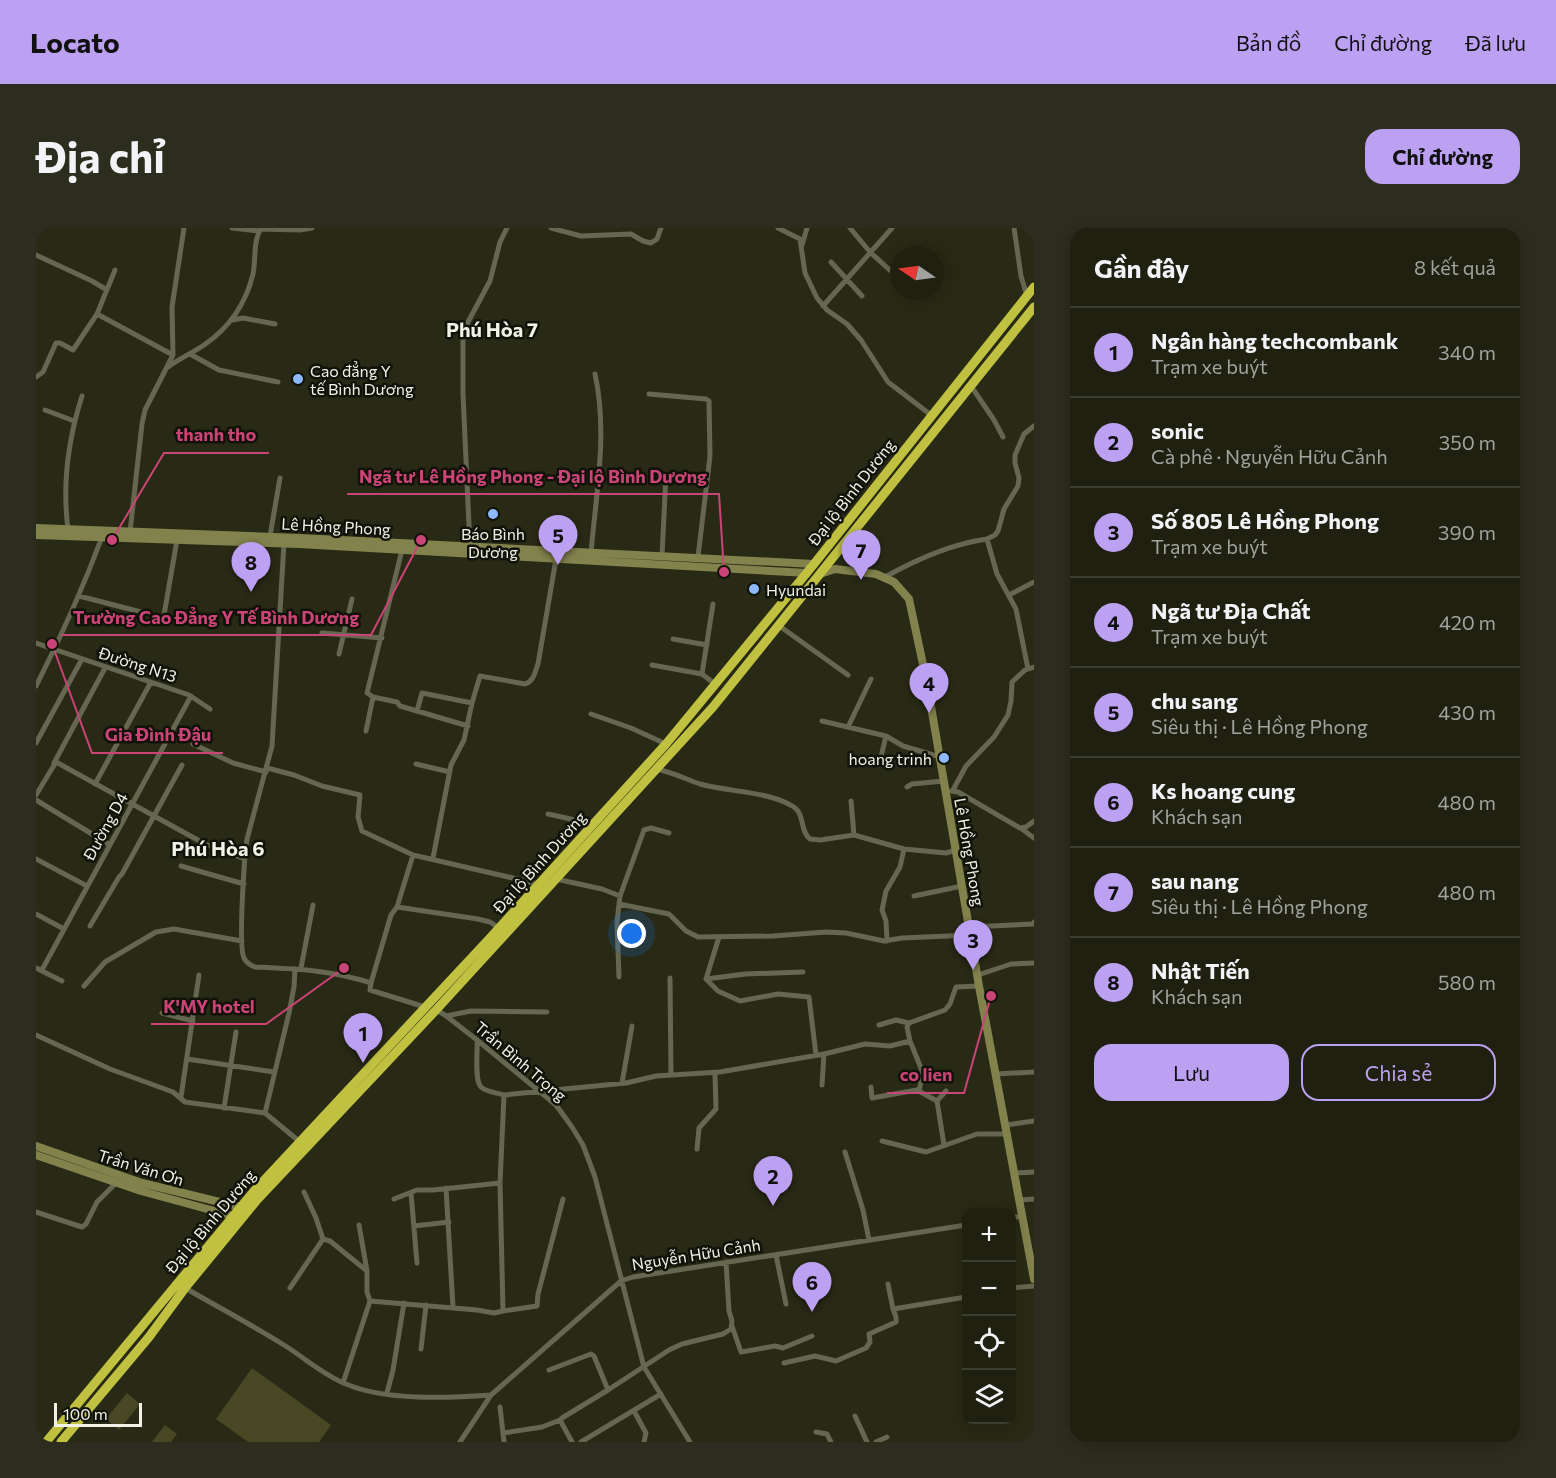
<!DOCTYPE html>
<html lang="vi">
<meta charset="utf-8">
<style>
:root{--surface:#1f2010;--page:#2c2d1e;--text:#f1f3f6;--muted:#a1a39f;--line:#3c3e30;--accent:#bca0f2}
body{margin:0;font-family:Commissioner,sans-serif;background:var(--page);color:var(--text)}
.controls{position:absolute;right:18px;bottom:18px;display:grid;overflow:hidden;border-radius:12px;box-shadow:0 3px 15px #0003}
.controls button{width:54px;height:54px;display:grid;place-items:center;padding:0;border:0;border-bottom:2px solid var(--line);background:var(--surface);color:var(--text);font:30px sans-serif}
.compass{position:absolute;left:854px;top:18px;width:54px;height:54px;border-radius:50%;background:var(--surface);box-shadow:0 3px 15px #0003;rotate:283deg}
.scale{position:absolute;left:18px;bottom:15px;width:88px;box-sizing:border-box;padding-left:6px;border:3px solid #f1f2e5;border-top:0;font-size:16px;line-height:21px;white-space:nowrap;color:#f1f2e5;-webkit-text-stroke:4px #111209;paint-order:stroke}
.you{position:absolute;left:596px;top:706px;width:21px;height:21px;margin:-15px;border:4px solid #fff;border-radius:50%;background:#1a73e8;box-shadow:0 0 0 9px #1a73e833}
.badge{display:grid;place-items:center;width:39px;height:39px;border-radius:50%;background:var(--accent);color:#111;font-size:20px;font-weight:700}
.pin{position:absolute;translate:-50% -50px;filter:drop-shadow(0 2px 3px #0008)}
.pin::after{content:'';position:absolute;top:32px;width:21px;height:18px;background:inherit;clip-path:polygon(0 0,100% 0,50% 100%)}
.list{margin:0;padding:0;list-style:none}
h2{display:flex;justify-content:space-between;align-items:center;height:78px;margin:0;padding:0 24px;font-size:26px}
h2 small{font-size:20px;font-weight:400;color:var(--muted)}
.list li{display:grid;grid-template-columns:39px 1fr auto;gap:18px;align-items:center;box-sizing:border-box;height:90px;padding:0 24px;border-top:2px solid var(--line)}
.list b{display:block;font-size:22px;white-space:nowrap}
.list p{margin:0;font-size:20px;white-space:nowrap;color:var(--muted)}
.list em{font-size:20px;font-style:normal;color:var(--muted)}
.actions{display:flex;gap:12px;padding:18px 24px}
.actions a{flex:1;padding:14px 0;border:2px solid var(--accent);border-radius:18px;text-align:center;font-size:21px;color:var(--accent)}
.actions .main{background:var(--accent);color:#111}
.icon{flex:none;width:33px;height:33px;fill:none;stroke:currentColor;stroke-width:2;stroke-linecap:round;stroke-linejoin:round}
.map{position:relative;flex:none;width:998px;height:1214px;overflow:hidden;border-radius:18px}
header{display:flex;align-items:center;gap:36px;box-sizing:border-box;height:84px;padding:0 30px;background:var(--accent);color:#111}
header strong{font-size:28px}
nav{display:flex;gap:33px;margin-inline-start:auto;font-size:21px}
.intro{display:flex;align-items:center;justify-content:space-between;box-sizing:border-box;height:144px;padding:0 36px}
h1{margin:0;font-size:42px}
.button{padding:15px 27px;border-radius:18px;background:var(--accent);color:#111;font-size:21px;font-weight:700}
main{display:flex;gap:36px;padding:0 36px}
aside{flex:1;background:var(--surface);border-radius:18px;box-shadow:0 3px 15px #0003}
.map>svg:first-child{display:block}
.green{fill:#484824}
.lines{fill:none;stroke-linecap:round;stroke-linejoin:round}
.street{stroke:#666750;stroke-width:5}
.secondary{stroke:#81824c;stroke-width:8}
.highway{stroke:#c0c041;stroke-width:9}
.poi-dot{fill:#8eb9fd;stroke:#111209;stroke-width:2}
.labels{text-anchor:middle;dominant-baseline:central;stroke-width:5;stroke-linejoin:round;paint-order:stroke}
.poi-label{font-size:16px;fill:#f1f2e5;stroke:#111209;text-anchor:start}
.street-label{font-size:16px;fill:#f1f2e5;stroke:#111209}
.quarter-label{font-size:20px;font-weight:bold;fill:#f1f2e5;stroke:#111209}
.leader{fill:none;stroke:#cb4477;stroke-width:2}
.callout-dot{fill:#cb4477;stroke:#111209;stroke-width:2}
.callout-label{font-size:18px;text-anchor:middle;font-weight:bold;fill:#cb4477;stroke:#111209;stroke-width:5;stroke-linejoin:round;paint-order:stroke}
</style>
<header>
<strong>Locato</strong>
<nav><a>Bản đồ</a><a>Chỉ đường</a><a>Đã lưu</a></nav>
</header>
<div class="intro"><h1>Địa chỉ</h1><a class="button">Chỉ đường</a></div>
<main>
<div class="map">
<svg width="998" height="1214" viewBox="0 0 998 1214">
<rect width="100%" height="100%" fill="#292a15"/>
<path class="green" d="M 216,1140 L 295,1197 L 283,1214 L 212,1214 L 180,1191 Z
M 91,1165 L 104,1176 L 83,1202 L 70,1191 Z
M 129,1197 L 141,1206 L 135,1214 L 116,1214 Z"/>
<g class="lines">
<path class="street" d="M 196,0 L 223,3
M 515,0 L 545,8 L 595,6 L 607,13 L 615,15 L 621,11 L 625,0
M 742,0 L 764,11 L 769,45 L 781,70 L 791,82 L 811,96 L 825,112 L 852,154 L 895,187
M 814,0 L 834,24 L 857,45
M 978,0 L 985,48 L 991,68
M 766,17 L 771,0
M 0,27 L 56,53 L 71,62
M 795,34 L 826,68
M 79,42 L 61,86 L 137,127
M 787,78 L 856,0
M 197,92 L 207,90 L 239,96
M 154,126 L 183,142 L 242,154
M 132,139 C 143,131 156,125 168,117 C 193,100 210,75 217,46 C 220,32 217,12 225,1 L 264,2 L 276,0
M 0,149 L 7,144 L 20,115 L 24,115 L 37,122 L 61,86
M 935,158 L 958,192 L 967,209
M 613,166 L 670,171 L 673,173 L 674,228 L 662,329
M 9,182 L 38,193
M 32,301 C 26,255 32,212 46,168
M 94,304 L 106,196 L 109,182 L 137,127 L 136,79 L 148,0
M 234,308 L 244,250
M 951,311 L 959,307 L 962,303 L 968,281 L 982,258 L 983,250 L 979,235 L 979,227 L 988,206 L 998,198
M 248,315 L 236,518 L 211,611 L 209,626 C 208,644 202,718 208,730 C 210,735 214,737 219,739 C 260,741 295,742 335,755 L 334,762 L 389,779
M 434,319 L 427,166 L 427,112 L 432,94 L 454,53 L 464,14 L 471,0
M 555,325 C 560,265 572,205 559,146
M 626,328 L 630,246
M 849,349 C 881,331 915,316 951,311 L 961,346 L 980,381 L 992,441
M 973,367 L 998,354
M 43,368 L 109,385
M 677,376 L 666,446 L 679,456
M 128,387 L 141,312
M 742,397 L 812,447
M 286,405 L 346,410
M 637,411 L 671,417
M 0,415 L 153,467 L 174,481
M 303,426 L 316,371
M 616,437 L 666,446
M 0,458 C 25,409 47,360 66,309
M 337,469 L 331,465 L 366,322
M 381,483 L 386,465 L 436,475 L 444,448 L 489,456 C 498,453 499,444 502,436 L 520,331
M 555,486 L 595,500 L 630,516
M 786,493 L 850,508 L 867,518 L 904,529
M 812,499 L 835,451
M 330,503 L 337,469 L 361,474 L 364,478 L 432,498
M 0,515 L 46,431
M 157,516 L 197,535 L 230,544
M 18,535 L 69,440
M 380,536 L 414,544
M 843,537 L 850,508
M 231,540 L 258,547 L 286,558 L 324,567 L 322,589 L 326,603 L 377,627 L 503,656
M 620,541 C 636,544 649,551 664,556 C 692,564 733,563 758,579 C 769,587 764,604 774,611 L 784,612 L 818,607 L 868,621 L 910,625 L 920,622
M 59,556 L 115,454
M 871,559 L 876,556 L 908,553
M 917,562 L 930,538 L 958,509 L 972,487 L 975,473 L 976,454 L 989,442 L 998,439
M 915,563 L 922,564 L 984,600 L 990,599 L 998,593
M 0,567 L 20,534 L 169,616 L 209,631
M 0,572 L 74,617
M 815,573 L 818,607
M 512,586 L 557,596
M 986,601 L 998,610
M 377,627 L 361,679 L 442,691 L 454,694 L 463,700
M 397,630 L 415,537 L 428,512 L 436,475
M 0,631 L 51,658
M 145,638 L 208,656
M 520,651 L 566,661 L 584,668 L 583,676 L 633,686 L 650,703 L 662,709 L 737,708 L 790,704 L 810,705 L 848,713 L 866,710 L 935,707
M 584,668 L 608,602 L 615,600 L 633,605
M 878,668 L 926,658
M 583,676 L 581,695 L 583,749
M 0,686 L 28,701
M 54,698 L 83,649 L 86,646 L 146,537
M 934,699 L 997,696 L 998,694
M 683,709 L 670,751 L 709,746 L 767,744
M 851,713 L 850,693 L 846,682 L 850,663 L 864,639 L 868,621
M 0,740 L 4,742 L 7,740 L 155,468
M 265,740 L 277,677
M 259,741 L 258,759 L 253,785 L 229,885 L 264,914
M 4,742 L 26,753
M 942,747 L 975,736 L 998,735
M 634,750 L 635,847
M 670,751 L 682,763 L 704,773 L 742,766 L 773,769 L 780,827
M 335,755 L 355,687 L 361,679
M 48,758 L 69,734 L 120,704 L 138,701 L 206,713
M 400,782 L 409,787 L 441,812 L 520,877 L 536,899 L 547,917 L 559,949 L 608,1139 L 654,1214
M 126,785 L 157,793
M 410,788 L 435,783 L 511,784
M 843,797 L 860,792 L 873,795
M 0,807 L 74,841 L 137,864 L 149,874 L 229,885
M 441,812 C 442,822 438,852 445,859 C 450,864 462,865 468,867
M 874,813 L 887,845 L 883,863
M 151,831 L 238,844
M 961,846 L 998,844
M 586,855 L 596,798
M 786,857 L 788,826
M 835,859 L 836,870 L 881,862 L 901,873
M 145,869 L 163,747
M 188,880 L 200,804
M 970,897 L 998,893
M 846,913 L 890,924 L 941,906 L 972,906
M 908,917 L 901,873 L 910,863
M 661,921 L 663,900 L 680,881 L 679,845
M 809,924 L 827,982 L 833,1012
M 979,945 L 998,944
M 410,960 L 417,1079
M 268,964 L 280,990 L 287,1011
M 375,965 L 381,1035
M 358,971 L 381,962 L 397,962 L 464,955
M 984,972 L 998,971
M 0,984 L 46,999 L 50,996 L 61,974 L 81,954
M 975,990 L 987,988
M 378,998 L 413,994
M 740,1027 L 750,1076
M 852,1056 L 857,1081
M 149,1060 C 182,1079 216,1097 248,1117 C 269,1130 287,1147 310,1156 C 349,1173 413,1170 455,1167
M 254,1060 L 287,1011 L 294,1013 L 331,1043
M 975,1060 L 998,1058
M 334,1073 L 441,1082 L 458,1085 L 467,1083 L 464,955 L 468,867 L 590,855 L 620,848 L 684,844 L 788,826 L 829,816 L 854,818 L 874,813 L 871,799 L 873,795 L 909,782 L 914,776 L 920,759 L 943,758
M 467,1083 L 501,1078 L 502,1066 L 527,971
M 696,1098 L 705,1124 L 739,1118 L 747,1120 L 776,1108
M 385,1121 L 390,1077
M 748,1135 L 779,1128 L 800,1133 L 830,1120 L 834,1114 L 833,1106 L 860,1094 L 860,1089 L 857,1081 L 930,1069
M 513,1142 L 555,1126 L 558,1128 L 572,1162
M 307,1155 L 334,1073 L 331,1064 L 331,1043 L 323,997
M 351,1165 L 357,1142 L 368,1075
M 464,1179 L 468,1214
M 598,1183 L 610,1205 L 608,1214
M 819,1188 L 831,1214
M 780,1204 L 791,1206 L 795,1214
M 467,1205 L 506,1199 L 524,1192
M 424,1214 L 455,1167 L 585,1053 L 597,1049 L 930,997
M 536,1214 L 524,1192 L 526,1190 L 572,1162 L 633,1122 L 646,1116 L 687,1106 L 695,1101 L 696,1093 L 693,1083 L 690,1034
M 545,1214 L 625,1166
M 840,1214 L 851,1209"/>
<path class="secondary" d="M 0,300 L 264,310 L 778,336
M 0,307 L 263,316 L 771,345
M 784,346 L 799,341 L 840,346 L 858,354 L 873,371 L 891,455 L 943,758 L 998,1051
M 0,918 L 106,955 L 204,979
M 0,927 L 105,963 L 197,988"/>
<path class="highway" d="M 10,1214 L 218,963 L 454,710 L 630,516 L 778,336 L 998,59
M 25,1214 L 113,1109 L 149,1060 L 221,972 L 400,782 L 677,479 L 998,79"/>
</g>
<g class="poi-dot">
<circle cx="262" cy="151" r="6"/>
<circle cx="457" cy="286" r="6"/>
<circle cx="718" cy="361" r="6"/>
<circle cx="908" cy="530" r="6"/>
</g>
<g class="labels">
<g class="poi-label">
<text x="274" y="142">Cao đẳng Y<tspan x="274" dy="18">tế Bình Dương</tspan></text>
<text x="457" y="305" text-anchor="middle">Báo Bình<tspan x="457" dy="18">Dương</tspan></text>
<text x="730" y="361">Hyundai</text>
<text x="896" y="530" text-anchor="end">hoang trinh</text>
</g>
<g class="street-label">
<text transform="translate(815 264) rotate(-52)">Đại lộ Bình Dương</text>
<text transform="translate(300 298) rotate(3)">Lê Hồng Phong</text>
<text transform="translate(102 436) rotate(18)">Đường N13</text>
<text transform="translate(69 598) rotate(-61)">Đường D4</text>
<text transform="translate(934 624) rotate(80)">Lê Hồng Phong</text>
<text transform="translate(503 634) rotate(-48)">Đại lộ Bình Dương</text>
<text transform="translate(485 833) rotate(40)">Trần Bình Trọng</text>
<text transform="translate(105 939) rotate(17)">Trần Văn Ơn</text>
<text transform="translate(174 993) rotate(-50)">Đại lộ Bình Dương</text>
<text transform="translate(660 1026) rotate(-9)">Nguyễn Hữu Cảnh</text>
</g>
<g class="quarter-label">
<text x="456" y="101">Phú Hòa 7</text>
<text x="182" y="620">Phú Hòa 6</text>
</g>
</g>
<path class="leader" d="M76 312L128 225H233M688 344L683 266H311M385 312L335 407H25M16 416L56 525H187M308 740L230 796H115M955 768L928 865H851"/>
<g class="callout-dot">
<circle cx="76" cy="312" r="6"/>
<circle cx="688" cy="344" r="6"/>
<circle cx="385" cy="312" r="6"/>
<circle cx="16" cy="416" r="6"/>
<circle cx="308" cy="740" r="6"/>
<circle cx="955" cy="768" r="6"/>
</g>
<g class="callout-label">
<text x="180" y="213">thanh tho</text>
<text x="497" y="255">Ngã tư Lê Hồng Phong - Đại lộ Bình Dương</text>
<text x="180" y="396">Trường Cao Đẳng Y Tế Bình Dương</text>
<text x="122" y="513">Gia Đình Đậu</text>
<text x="173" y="785">K'MY hotel</text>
<text x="890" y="853">co lien</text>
</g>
</svg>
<div class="controls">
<button>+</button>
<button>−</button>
<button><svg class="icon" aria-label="locate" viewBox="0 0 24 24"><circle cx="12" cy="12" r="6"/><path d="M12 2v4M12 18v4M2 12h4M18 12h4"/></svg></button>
<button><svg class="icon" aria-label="layers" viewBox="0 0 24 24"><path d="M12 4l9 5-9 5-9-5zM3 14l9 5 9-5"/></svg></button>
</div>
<svg class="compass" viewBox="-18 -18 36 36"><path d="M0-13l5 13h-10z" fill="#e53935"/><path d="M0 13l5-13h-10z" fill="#a1a39f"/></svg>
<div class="scale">100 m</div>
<div class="you"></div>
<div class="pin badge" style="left:327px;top:835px">1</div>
<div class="pin badge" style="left:737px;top:978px">2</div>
<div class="pin badge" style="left:937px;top:742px">3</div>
<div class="pin badge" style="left:893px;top:485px">4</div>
<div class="pin badge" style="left:522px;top:337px">5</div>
<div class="pin badge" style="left:776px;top:1084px">6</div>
<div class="pin badge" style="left:825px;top:352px">7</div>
<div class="pin badge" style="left:215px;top:364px">8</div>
</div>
<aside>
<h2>Gần đây<small>8 kết quả</small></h2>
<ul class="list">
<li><span class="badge">1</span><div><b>Ngân hàng techcombank</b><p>Trạm xe buýt</p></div><em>340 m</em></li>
<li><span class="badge">2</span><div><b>sonic</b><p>Cà phê · Nguyễn Hữu Cảnh</p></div><em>350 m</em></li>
<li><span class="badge">3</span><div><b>Số 805 Lê Hồng Phong</b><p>Trạm xe buýt</p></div><em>390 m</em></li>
<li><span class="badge">4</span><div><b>Ngã tư Địa Chất</b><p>Trạm xe buýt</p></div><em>420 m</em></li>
<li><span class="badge">5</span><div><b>chu sang</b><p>Siêu thị · Lê Hồng Phong</p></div><em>430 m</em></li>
<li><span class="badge">6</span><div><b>Ks hoang cung</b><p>Khách sạn</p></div><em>480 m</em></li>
<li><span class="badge">7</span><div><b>sau nang</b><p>Siêu thị · Lê Hồng Phong</p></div><em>480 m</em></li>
<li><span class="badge">8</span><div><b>Nhật Tiến</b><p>Khách sạn</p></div><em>580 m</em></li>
</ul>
<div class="actions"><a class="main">Lưu</a><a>Chia sẻ</a></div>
</aside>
</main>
